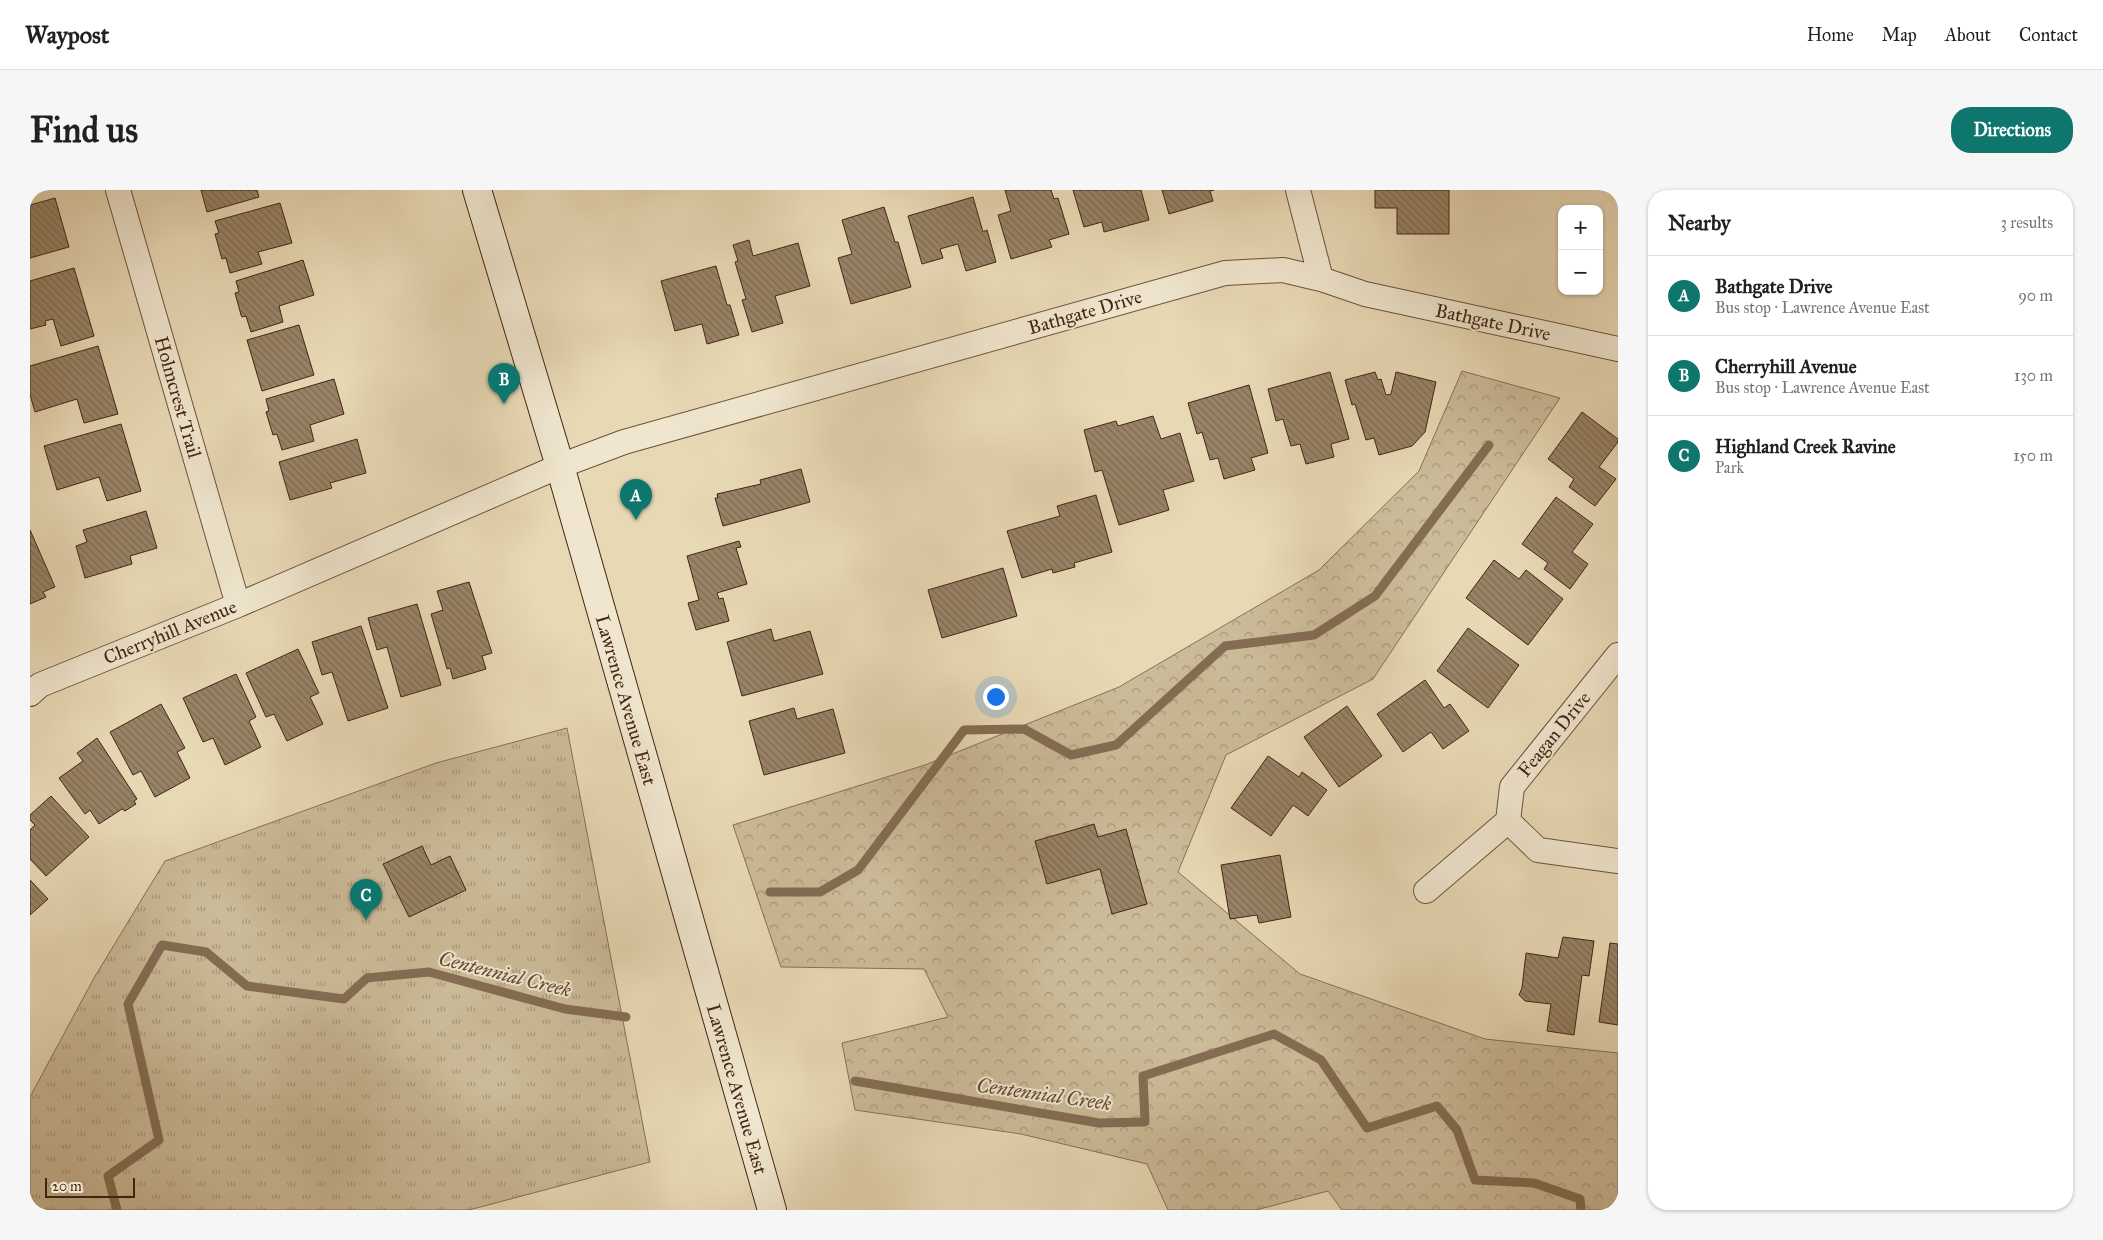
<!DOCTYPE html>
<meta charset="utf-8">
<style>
:root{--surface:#fff;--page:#f6f6f6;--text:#202124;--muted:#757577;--line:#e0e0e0;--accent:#0f766e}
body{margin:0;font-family:"IM FELL Great Primer",serif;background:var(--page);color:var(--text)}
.controls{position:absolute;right:15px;top:15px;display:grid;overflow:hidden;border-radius:10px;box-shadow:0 1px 4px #0004}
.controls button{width:45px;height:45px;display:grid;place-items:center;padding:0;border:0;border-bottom:1px solid var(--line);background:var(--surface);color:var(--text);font:25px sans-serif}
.scale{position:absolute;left:15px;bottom:12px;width:90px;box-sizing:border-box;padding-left:5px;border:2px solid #432612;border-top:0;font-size:14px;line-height:18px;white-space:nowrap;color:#432612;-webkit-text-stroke:4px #f0e6cf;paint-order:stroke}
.you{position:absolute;left:965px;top:506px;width:18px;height:18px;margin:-12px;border:4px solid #fff;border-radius:50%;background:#1a73e8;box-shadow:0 0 0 8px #1a73e833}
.badge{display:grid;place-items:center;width:32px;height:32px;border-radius:50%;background:var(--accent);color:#fff;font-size:16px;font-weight:700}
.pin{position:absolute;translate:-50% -41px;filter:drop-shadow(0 1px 2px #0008)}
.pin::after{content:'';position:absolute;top:26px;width:18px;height:15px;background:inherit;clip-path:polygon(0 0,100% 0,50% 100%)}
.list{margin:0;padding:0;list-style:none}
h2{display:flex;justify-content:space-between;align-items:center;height:65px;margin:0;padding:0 20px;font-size:21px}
h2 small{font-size:16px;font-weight:400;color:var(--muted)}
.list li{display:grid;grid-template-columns:32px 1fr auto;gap:15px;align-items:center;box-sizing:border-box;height:80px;padding:0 20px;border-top:1px solid var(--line)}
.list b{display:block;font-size:19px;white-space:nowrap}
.list p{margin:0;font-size:16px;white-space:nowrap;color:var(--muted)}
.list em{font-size:16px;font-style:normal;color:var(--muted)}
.map{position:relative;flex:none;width:1588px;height:1020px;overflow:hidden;border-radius:20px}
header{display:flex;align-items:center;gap:30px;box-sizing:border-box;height:70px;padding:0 25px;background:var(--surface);border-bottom:1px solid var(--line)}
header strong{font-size:24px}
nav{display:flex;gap:28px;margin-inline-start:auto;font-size:18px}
.intro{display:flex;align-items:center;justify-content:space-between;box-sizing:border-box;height:120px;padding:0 30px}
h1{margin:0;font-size:35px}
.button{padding:12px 22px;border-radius:20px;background:var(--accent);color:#fff;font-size:18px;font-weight:700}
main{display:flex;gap:30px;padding:0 30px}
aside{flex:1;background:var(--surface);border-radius:20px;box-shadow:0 1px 4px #0004}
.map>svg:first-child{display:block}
.forest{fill:url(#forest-crowns);stroke:#887056}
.park{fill:url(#park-tufts);stroke:#887056}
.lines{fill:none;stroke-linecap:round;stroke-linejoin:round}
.stream{stroke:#846d53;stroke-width:9}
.building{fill:url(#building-back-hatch);stroke:#432612}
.street-casing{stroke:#6c533b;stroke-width:26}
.secondary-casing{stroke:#432612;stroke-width:30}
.street{stroke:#f0e6cf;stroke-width:24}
.secondary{stroke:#f0e6cf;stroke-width:28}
.labels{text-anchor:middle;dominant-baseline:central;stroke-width:4;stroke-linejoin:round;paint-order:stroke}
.street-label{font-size:19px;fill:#432612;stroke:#f0e6cf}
.water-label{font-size:20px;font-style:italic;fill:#644932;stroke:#f0e6cf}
</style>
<header>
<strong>Waypost</strong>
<nav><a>Home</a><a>Map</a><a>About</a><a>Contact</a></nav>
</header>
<div class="intro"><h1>Find us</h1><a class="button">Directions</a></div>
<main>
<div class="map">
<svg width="1588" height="1020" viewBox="0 0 1588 1020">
<defs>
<pattern id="forest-crowns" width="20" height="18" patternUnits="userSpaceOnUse" patternTransform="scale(1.25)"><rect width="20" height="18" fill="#cb9"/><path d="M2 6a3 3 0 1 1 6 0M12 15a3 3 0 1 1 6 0" fill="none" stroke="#a7987b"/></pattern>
<pattern id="park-tufts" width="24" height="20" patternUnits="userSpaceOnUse" patternTransform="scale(1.25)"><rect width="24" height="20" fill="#cb9"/><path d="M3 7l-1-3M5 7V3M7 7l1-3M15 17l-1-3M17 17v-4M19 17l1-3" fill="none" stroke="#a7987b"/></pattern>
<pattern id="building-back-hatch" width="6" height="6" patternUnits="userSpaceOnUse" patternTransform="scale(1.25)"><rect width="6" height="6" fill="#998367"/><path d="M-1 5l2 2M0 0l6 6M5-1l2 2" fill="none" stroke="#7e6b53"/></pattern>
</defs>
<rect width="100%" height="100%" fill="#e8d9b5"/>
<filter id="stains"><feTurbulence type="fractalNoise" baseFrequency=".004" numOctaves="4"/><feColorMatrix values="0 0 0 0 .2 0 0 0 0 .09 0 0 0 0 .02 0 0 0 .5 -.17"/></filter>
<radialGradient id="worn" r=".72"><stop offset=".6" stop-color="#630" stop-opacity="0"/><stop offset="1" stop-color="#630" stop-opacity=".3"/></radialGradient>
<path class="forest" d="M 1432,181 L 1530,208 L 1343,489 L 1196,565 L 1148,682 L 1270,784 L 1455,849 L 1588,863 L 1588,1020 L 1312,1020 L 1298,1001 L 1226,1020 L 1138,1020 L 1117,974 L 991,944 L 825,920 L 812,853 L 918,827 L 894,779 L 751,777 L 703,635 L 895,575 L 1089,497 L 1289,380 L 1389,281 Z"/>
<path class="park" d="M 537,538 L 620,972 L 439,1020 L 0,1020 L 0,907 L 64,788 L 135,671 L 406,573 Z"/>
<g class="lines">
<path class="stream" d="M 740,702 L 790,702 L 828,680 L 934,540 L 994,539 L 1041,565 L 1086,555 L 1195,456 L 1284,445 L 1345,406 L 1459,255
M 825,891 L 1069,933 L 1115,932 L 1113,886 L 1244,844 L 1291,870 L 1337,938 L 1407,916 L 1427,940 L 1445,990 L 1504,993 L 1550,1009 L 1551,1020
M 87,1020 L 78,986 L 129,950 L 98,814 L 132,755 L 176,762 L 217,796 L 314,809 L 337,788 L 399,782 L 535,819 L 596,827"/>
</g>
<path class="building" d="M 171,0 L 227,0 L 229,7 L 177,22 Z
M 975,0 L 1021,0 L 1024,9 L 1028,8 L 1039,44 L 1019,50 L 1022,57 L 981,69 L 968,25 L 981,21 Z
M 1043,0 L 1111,0 L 1119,30 L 1074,42 L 1072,32 L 1054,37 Z
M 1132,0 L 1184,0 L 1180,1 L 1183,11 L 1139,24 Z
M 1345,0 L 1419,0 L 1419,44 L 1367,44 L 1367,18 L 1345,18 Z
M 943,7 L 953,42 L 957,40 L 966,72 L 936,81 L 928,54 L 910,59 L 913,68 L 892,74 L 878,26 Z
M 25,8 L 39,57 L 0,68 L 0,15 Z
M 250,13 L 262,53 L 228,62 L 232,74 L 200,83 L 196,68 L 192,69 L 185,44 L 189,43 L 185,31 Z
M 854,17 L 865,52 L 868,52 L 881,97 L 821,114 L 808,68 L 822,64 L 812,30 Z
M 719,50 L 723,66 L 768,53 L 780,96 L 745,106 L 753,133 L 722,142 L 712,110 L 716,109 L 705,72 L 708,71 L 703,55 Z
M 273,70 L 284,105 L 249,116 L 253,132 L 221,142 L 216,126 L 212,127 L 211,125 L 205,103 L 209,102 L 206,91 Z
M 686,76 L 697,115 L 700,115 L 709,145 L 677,154 L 672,134 L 645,141 L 631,91 Z
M 44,78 L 64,146 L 31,156 L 23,129 L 15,131 L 16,135 L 0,139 L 0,91 Z
M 269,135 L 284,185 L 232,201 L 217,150 Z
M 68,156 L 88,224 L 54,233 L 47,209 L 5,222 L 0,205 L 0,176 Z
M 1300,182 L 1319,249 L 1301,254 L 1304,267 L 1276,274 L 1270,254 L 1261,256 L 1253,229 L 1246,231 L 1238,199 Z
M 1345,182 L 1348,190 L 1351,189 L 1356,205 L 1361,204 L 1366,182 L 1406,192 L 1395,242 L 1382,256 L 1349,265 L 1344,248 L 1336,250 L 1325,214 L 1322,215 L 1315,190 Z
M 304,189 L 314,224 L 280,235 L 284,251 L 252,260 L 247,244 L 243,245 L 236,222 L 239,221 L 236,209 Z
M 1219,195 L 1238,263 L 1221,268 L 1225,280 L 1194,289 L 1188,268 L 1180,270 L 1172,242 L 1167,244 L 1158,213 Z
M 1552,222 L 1588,249 L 1588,252 L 1569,277 L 1586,289 L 1565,316 L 1539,297 L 1544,289 L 1518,269 Z
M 1123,226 L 1131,249 L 1150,243 L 1164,291 L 1133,300 L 1139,320 L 1089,335 L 1072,280 L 1065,282 L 1054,240 L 1086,231 L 1088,236 Z
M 91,234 L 111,301 L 77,311 L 69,287 L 27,300 L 14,256 Z
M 327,249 L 336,283 L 300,293 L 302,298 L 260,310 L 249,272 Z
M 771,279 L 780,312 L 693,336 L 685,308 L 688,308 L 687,304 L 731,294 L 730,290 Z
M 1066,305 L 1082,362 L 1044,373 L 1045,377 L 1023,383 L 1022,379 L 992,388 L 977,341 L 1030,326 L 1027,316 Z
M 1526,307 L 1563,334 L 1542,362 L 1558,374 L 1540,399 L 1514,379 L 1518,373 L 1492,354 Z
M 116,321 L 127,358 L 100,366 L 102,374 L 55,388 L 46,356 L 57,352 L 53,340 Z
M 0,340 L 25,397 L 13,402 L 16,407 L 0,414 Z
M 709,351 L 711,357 L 706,358 L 717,394 L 687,403 L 689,409 L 693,408 L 699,431 L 666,440 L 658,413 L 669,410 L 657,366 Z
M 1464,370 L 1489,389 L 1496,380 L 1533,409 L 1498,455 L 1436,408 Z
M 973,378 L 987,426 L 912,448 L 898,400 Z
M 439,392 L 462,463 L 452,466 L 456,479 L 423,489 L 420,478 L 417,479 L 401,424 L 413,420 L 407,401 Z
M 387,414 L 411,495 L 371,507 L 357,457 L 347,460 L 338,428 Z
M 331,436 L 358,518 L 318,531 L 302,482 L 292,485 L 282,452 Z
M 1438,438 L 1489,475 L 1458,518 L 1407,481 Z
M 741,439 L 744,451 L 780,441 L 793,484 L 712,506 L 697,452 Z
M 268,459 L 289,503 L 280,507 L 293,534 L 257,551 L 244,524 L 236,527 L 216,483 Z
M 206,484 L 226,527 L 219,531 L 231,557 L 195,575 L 183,548 L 173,552 L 153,508 Z
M 1395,490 L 1414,518 L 1420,514 L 1439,541 L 1413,559 L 1401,542 L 1373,562 L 1347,524 Z
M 131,514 L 155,558 L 147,562 L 160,588 L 125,607 L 111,581 L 103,585 L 80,542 Z
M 1317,516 L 1352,566 L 1309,597 L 1274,547 Z
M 764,518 L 767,529 L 803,519 L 815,563 L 734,585 L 719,531 Z
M 67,548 L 107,609 L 104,611 L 106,614 L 95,621 L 92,619 L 69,634 L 60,620 L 55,624 L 29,588 L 53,571 L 47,563 Z
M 1238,566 L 1269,587 L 1272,582 L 1297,600 L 1278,626 L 1263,615 L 1241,646 L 1201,618 Z
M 21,606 L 59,647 L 16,686 L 0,669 L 0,640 L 5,635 L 0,630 L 0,625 Z
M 1064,634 L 1068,647 L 1096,639 L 1117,714 L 1082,724 L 1070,679 L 1017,694 L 1005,651 Z
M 392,656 L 401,675 L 420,666 L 436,700 L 379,727 L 353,674 Z
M 1250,665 L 1261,727 L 1229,733 L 1227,725 L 1200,729 L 1191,675 Z
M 0,690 L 18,709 L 0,725 Z
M 1533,747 L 1564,751 L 1559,786 L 1552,785 L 1544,845 L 1517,841 L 1521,814 L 1495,811 L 1489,805 L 1492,798 L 1496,763 L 1528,768 Z
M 1580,753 L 1588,754 L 1588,835 L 1569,832 Z"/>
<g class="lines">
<g class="street-casing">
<path id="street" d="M 88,0 L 208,415
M 1268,0 L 1291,89
M 1588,465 L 1482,597 L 1478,631 L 1508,660 L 1588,671
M 0,504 L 10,495 L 208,415 L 530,276 L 594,252 L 1195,83 L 1253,80 L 1291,89 L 1335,104 L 1588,159
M 1396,701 L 1478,631"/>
</g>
<g class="secondary-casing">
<path id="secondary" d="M 447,0 L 530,276 L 742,1020"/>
</g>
<use href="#street" class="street"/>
<use href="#secondary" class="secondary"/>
</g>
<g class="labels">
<g class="street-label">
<text transform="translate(1055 122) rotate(-16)">Bathgate Drive</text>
<text transform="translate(1463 132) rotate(12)">Bathgate Drive</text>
<text transform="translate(148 207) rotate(74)">Holmcrest Trail</text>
<text transform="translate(140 442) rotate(-22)">Cherryhill Avenue</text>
<text transform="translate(596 510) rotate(74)">Lawrence Avenue East</text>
<text transform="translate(1524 544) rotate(-51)">Feagan Drive</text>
<text transform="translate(707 899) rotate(74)">Lawrence Avenue East</text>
</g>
<g class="water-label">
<text transform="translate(475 784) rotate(14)">Centennial Creek</text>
<text transform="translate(1014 904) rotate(8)">Centennial Creek</text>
</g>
</g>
<rect width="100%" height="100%" filter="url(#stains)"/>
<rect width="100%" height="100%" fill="url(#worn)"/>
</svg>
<div class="controls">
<button>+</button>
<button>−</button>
</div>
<div class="scale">20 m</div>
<div class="you"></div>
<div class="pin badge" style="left:606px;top:330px">A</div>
<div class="pin badge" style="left:474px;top:214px">B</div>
<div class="pin badge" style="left:336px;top:730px">C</div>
</div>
<aside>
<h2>Nearby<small>3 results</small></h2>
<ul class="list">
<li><span class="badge">A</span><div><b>Bathgate Drive</b><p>Bus stop · Lawrence Avenue East</p></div><em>90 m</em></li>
<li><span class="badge">B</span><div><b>Cherryhill Avenue</b><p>Bus stop · Lawrence Avenue East</p></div><em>130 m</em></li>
<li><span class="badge">C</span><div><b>Highland Creek Ravine</b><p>Park</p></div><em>150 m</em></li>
</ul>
</aside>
</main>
